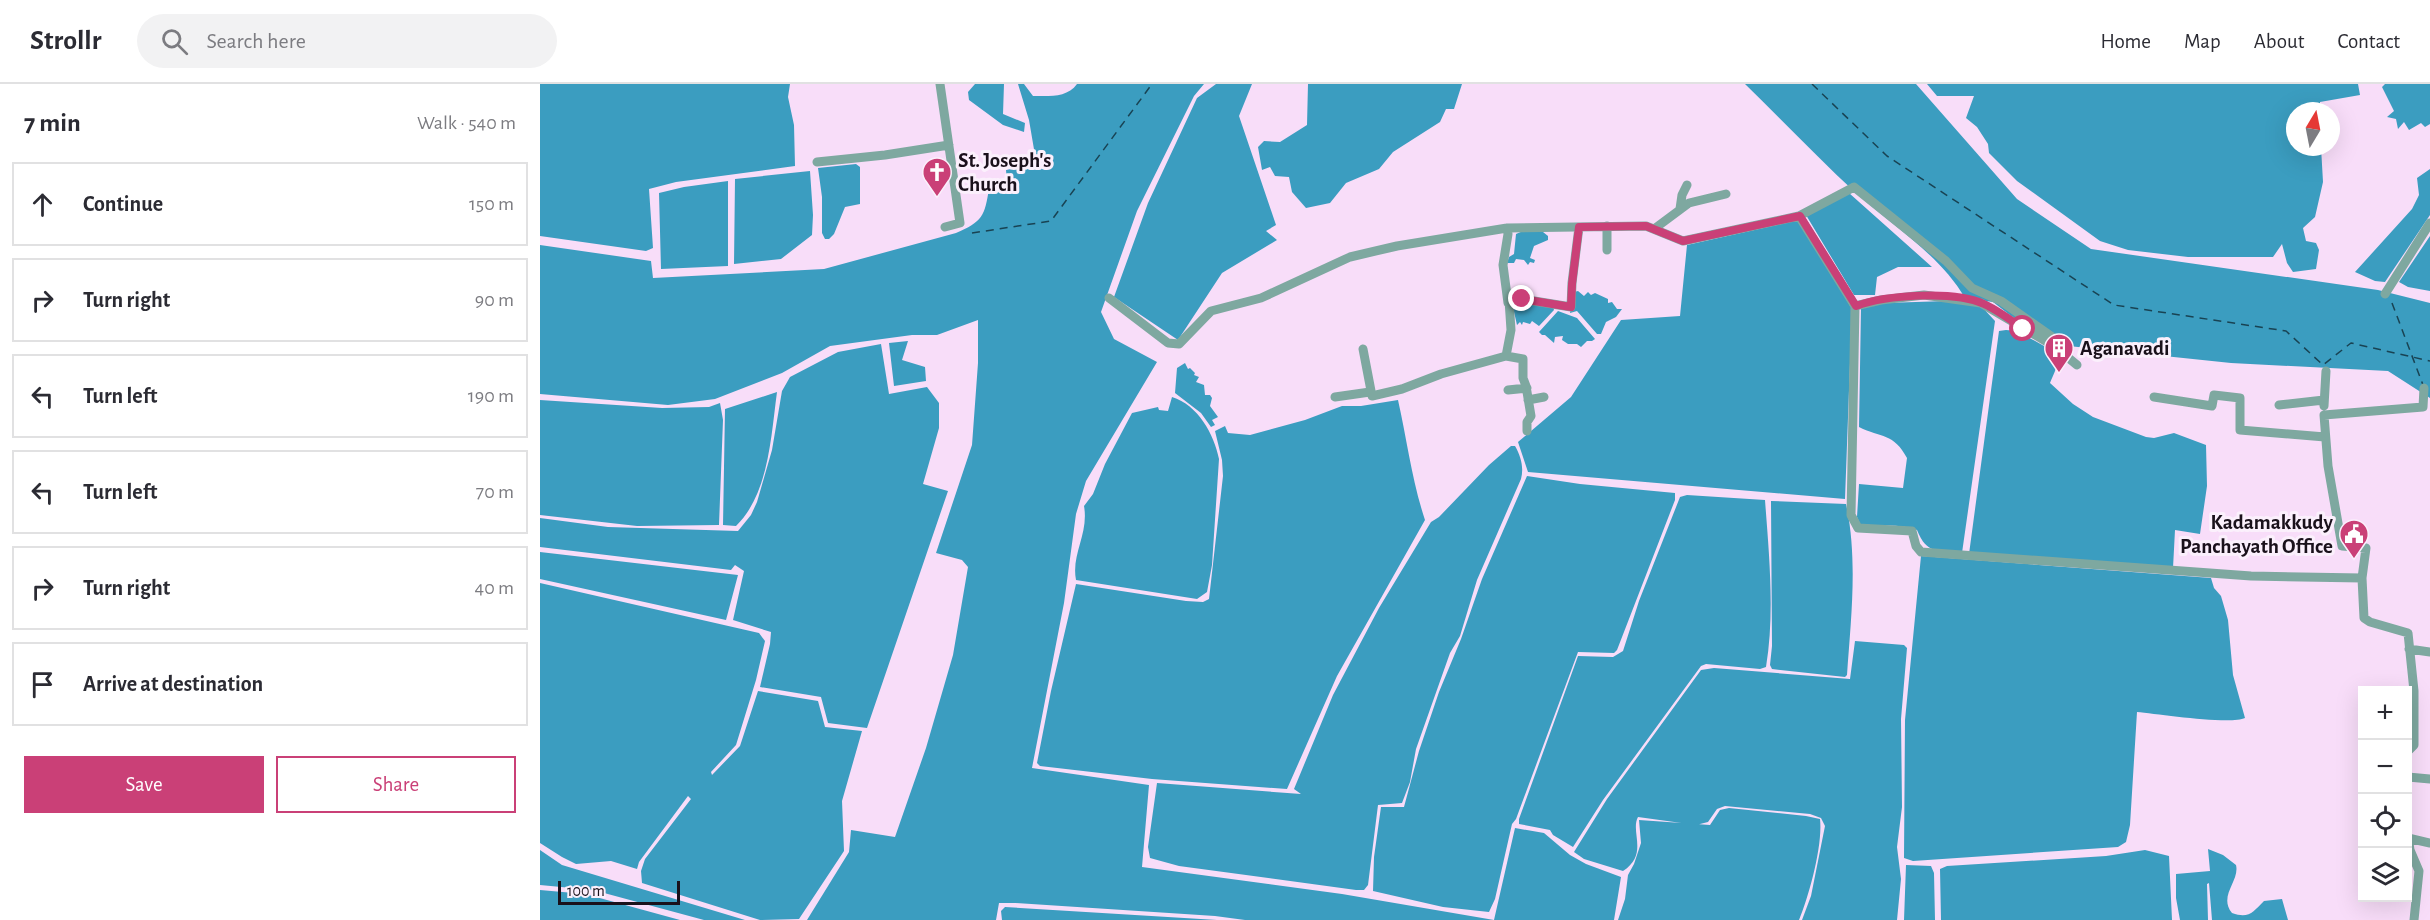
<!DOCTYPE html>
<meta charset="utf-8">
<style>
:root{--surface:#fff;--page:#f2f2f3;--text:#2b2b33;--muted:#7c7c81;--line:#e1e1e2;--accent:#ca4077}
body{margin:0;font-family:"Alegreya Sans",sans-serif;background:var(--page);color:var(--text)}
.controls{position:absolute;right:18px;bottom:18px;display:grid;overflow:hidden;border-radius:0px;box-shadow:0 6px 24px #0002}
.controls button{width:54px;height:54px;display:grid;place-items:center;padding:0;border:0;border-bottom:2px solid var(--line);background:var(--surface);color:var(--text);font:30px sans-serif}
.compass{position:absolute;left:1746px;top:18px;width:54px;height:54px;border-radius:50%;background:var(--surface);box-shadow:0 6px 24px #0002;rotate:10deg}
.scale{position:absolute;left:18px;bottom:15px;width:122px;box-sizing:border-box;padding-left:6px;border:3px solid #1a111b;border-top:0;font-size:16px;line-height:21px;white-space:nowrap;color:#1a111b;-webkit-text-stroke:4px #fbf0fc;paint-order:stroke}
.stop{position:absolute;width:18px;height:18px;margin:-14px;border:4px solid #ca4077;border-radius:50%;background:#fff}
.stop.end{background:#ca4077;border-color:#fff;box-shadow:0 2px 6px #0008}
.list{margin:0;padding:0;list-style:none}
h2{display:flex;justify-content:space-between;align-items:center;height:78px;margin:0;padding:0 24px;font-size:26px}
h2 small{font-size:20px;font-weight:400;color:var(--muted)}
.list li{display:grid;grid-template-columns:39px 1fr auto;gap:18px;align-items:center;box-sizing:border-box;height:84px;margin:0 12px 12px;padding:0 12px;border:2px solid var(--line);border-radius:0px}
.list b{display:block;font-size:22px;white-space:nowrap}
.list em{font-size:20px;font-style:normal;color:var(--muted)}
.actions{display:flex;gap:12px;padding:18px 24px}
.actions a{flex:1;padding:14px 0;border:2px solid var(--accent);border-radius:0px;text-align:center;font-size:21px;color:var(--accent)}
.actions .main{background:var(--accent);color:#fff}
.icon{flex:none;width:33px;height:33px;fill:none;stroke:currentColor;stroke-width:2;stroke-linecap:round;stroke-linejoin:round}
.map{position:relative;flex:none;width:1890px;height:836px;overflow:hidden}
header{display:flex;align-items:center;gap:36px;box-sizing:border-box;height:84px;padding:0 30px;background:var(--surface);border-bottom:2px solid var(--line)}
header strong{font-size:28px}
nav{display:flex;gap:33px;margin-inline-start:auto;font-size:21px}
.search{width:420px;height:54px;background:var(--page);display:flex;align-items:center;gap:15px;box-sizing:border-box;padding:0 21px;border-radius:33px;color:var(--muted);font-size:22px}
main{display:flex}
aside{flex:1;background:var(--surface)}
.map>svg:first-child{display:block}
.water{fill:#3b9dc0}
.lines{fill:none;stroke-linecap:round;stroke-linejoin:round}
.ferry{stroke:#194353;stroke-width:1.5;stroke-dasharray:8 6;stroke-linecap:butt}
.street{stroke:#7ea8a0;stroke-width:9}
.route{stroke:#ca4077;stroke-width:8}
.labels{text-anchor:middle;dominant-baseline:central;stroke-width:6;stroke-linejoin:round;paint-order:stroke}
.poi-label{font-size:21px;font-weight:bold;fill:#1a111b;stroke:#fbf0fc;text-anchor:start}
</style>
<header>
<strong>Strollr</strong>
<div class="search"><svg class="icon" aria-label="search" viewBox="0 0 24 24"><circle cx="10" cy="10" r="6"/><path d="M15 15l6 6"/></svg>Search here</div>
<nav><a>Home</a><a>Map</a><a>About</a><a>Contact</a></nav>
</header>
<main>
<aside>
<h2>7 min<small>Walk · 540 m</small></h2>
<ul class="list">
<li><svg class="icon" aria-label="ahead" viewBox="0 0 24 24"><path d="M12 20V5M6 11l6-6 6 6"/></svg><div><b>Continue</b></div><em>150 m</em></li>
<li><svg class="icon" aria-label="right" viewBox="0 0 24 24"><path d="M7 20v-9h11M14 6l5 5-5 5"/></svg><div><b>Turn right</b></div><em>90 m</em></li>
<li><svg class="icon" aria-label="left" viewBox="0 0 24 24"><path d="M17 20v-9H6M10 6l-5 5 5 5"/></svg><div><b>Turn left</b></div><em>190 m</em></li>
<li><svg class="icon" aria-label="left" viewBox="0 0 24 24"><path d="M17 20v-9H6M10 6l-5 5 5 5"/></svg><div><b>Turn left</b></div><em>70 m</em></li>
<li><svg class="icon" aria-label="right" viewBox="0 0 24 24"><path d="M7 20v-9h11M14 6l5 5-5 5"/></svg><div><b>Turn right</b></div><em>40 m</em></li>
<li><svg class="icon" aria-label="arrive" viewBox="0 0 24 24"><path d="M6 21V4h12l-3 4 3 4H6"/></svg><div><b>Arrive at destination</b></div></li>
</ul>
<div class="actions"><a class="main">Save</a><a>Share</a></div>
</aside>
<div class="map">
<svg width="1890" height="836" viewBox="0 0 1890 836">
<rect width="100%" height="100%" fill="#f8ddf9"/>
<path class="water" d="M 0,0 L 250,0 L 248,13 L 254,41 L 255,82 L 136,98 L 109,105 L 113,164 L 106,167 L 0,152 Z
M 435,0 L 464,0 L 463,30 L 485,39 L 484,48 L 463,41 L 429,16 L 428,8 Z
M 478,0 L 484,0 L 493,12 C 509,12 527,14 537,0 L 664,0 L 654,12 L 597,127 L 561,228 L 574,255 L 617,278 L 546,397 L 536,430 L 524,519 L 492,684 L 609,701 L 602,783 L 802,810 L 954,836 L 975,744 L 1004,749 L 1030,771 L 1046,780 L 1081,793 L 1074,836 L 705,836 L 675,832 L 476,819 L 459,819 L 456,836 L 267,836 L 309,768 L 311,746 L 355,753 L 386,664 L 413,571 L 428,483 L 422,476 L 396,469 L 432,361 L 438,279 L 438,236 L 397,251 L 372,251 L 290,262 L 242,289 L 175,315 L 128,321 L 0,310 L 0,161 L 111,177 L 113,194 L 284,185 L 416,149 C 442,138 445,132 449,104 L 467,98 L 466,86 L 493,81 L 496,77 L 489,36 Z
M 676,0 L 712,0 L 699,32 L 736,141 L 726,147 L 737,156 L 682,189 L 638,256 L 574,213 L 608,119 L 657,14 Z
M 768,0 L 922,0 L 914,25 L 906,25 L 900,38 L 853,68 L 839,85 L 806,99 L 790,119 L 766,124 L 752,108 L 749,93 L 735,92 L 730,83 L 722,86 L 718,63 L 724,57 L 740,58 L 767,41 Z
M 1205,0 L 1376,0 L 1477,115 L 1551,165 L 1838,206 L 1890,219 L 1890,314 L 1848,287 L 1691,279 L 1519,261 L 1488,245 L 1453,218 L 1425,214 C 1400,171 1353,142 1316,109 C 1278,74 1242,36 1205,0 Z
M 1387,0 L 1818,0 L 1820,11 L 1780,18 L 1780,27 L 1755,27 L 1755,63 L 1781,63 L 1783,98 L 1775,133 L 1763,144 L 1766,157 L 1776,159 L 1779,166 L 1776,185 L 1753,188 L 1747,179 L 1742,160 L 1733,173 L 1648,173 L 1588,166 L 1560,157 L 1477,97 L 1449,69 L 1448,60 L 1437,43 L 1426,34 L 1434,12 L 1397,12 Z
M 1845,0 L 1890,0 L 1890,40 L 1885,43 L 1881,39 L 1869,46 L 1864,38 L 1858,45 L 1856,35 L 1847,33 L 1854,27 L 1842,3 Z
M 316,80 L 320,83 L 320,120 L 305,123 L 294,150 L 289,155 L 285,155 L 282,149 L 282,113 L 278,84 Z
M 1890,85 L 1890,131 L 1845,198 L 1835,197 L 1815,188 L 1872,125 L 1879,111 L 1877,94 Z
M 270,87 L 273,131 L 272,151 L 241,175 L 194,180 L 195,95 Z
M 188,97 L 188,182 L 121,185 L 119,109 L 144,103 Z
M 1309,109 L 1392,183 L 1358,183 L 1337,193 L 1335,211 L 1314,211 L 1266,131 Z
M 1259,136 L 1312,225 L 1305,415 L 988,388 L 978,358 L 1031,313 L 1081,236 L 1140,232 L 1147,161 Z
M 983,147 L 1003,148 L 1008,152 L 1008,156 L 994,162 L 990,174 L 995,176 L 994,179 L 990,178 L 988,181 L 984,176 L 976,175 L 974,179 L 967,179 L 969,173 L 974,170 L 976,150 Z
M 1890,152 L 1890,207 L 1868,203 L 1859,198 Z
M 1038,207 L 1044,212 L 1048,208 L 1051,211 L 1055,209 L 1068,215 L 1068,219 L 1072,218 L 1077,225 L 1082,225 L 1076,233 L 1066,238 L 1061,250 L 1057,250 L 1037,227 L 1030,229 L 1034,208 Z
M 1407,217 L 1442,223 L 1455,237 L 1422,469 C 1398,466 1387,471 1377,446 C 1358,439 1339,443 1320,440 L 1317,433 L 1319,400 L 1363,404 L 1367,374 C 1354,349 1341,354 1319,343 L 1321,224 L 1344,219 Z
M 972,219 L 1012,220 L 1014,226 L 999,242 L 992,237 L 990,240 L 983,238 L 982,241 L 980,238 L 977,241 Z
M 1018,227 L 1037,234 L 1055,255 L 1052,257 L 1047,257 L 1041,263 L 1037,260 L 1028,260 L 1022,256 L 1023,252 L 1015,253 L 1014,259 L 1005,251 L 1002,251 L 999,248 Z
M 1466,246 L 1477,247 L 1513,267 C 1521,278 1515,287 1510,299 L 1533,320 L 1553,333 L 1606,353 L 1614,354 L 1634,349 L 1666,361 L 1667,402 L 1660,450 L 1635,446 L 1633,484 L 1429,470 L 1459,247 Z
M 368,257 L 362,276 L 385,283 L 386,297 L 354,302 L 349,259 Z
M 341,260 L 349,310 L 387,303 L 399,319 L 399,344 L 383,400 L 408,407 L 327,644 L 288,639 L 281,613 L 220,603 L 230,560 L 231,548 L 193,536 L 204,487 L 195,481 L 191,486 L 0,463 L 0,434 L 68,443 L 198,447 L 211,431 L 217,418 L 232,366 L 242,307 L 250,293 L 298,268 Z
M 645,279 L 648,285 L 650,284 L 655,289 L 654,291 L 659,293 L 656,298 L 664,301 L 665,311 L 670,311 L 672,314 L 670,322 L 678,333 L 672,336 L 675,341 L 671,343 L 661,329 L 635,309 L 637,284 Z
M 237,308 C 231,352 229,410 196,442 L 183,441 L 185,325 Z
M 632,313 C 658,321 674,350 679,375 L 672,481 L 667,508 L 657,515 L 536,496 C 531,470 549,450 544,422 L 553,410 L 565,380 L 592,329 L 618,323 L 619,326 L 628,327 Z
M 0,316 L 122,324 L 169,323 L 180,319 L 183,336 L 179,441 L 97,442 L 0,431 Z
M 858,316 C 867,356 872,397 885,436 L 797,592 L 747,705 L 612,695 L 500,682 L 497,679 L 511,607 L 536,500 L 646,517 L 663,518 L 669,515 L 683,392 L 682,376 L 675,347 L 685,342 L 688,349 L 710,351 L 765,336 L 802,322 L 821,322 Z
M 971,362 L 975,362 C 981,372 984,384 981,395 L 937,496 L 920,552 L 910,569 L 876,665 L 870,698 L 862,719 L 838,721 L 828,801 L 824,806 L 816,806 L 639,782 L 610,774 L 608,763 L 617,699 L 761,710 L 754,705 L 793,611 L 839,524 L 891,438 L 899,433 L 949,381 Z
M 987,392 L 1040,400 L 1135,409 L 1135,416 L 1077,566 L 1074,569 L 1038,568 L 976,735 L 972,740 L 955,815 L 949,828 L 903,823 L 833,807 L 834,773 L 841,723 L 864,723 L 879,667 L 899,608 L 921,555 L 942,495 Z
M 1147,411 L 1225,416 C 1229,470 1235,529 1226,583 L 1220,585 L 1166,580 L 1161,582 L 1063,716 L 1033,763 L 1013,751 L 1010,746 L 979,740 L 979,735 L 1038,572 L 1073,573 L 1083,567 L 1099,517 L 1140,413 Z
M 1231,417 L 1306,420 C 1318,475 1311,534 1307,591 L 1305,593 L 1232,585 L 1230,581 L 1232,562 Z
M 0,468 L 198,491 L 186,536 L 0,495 Z
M 1381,472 L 1671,494 L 1674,504 L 1681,512 L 1688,536 L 1693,591 L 1705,634 C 1690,641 1618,630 1597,628 L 1590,741 L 1586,758 L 1578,763 L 1373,777 L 1364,774 L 1365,636 Z
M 0,499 L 219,549 L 225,557 L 216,596 L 196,661 L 171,688 L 172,691 L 200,662 L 218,607 L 278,617 L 285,643 L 322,647 L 302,717 L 304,767 L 259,835 L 220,836 L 102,799 L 101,787 L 105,775 L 151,715 L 148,712 L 99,778 L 97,785 L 71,777 L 36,780 L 22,773 L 0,759 Z
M 1315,557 L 1364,561 L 1367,564 L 1361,635 L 1362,723 L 1357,763 L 1361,795 L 1357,836 L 1262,836 L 1271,812 L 1285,742 L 1281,734 L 1270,730 L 1185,722 L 1177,725 L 1168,738 L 1156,741 L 1098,733 C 1090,748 1109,770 1083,787 L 1044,775 L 1034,768 L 1067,715 L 1161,586 L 1174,584 L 1310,595 Z
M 1189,724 L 1266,732 L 1280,735 C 1283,761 1269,812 1259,836 L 1078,836 L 1085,815 L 1088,791 L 1094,780 L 1101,759 L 1099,736 L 1170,741 L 1180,726 Z
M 1668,765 L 1683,771 L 1696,781 C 1700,797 1678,812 1692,829 C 1709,835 1713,828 1724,817 L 1742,815 L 1748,836 L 1672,836 L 1669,799 L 1667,800 L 1668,836 L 1640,836 L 1636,814 L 1636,790 L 1670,787 Z
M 0,766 L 22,781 L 205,836 L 164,836 L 53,806 L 0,801 Z
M 1605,766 L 1629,772 L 1632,836 L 1401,836 L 1400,785 L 1407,782 L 1566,772 Z
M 1366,781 L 1391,782 L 1394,789 L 1395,836 L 1364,836 Z
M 0,806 L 45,810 L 140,836 L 0,836 Z
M 465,823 L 677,836 L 462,836 L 461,827 Z"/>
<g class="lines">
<path class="ferry" d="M 1272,0 L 1347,72 L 1574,221 L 1746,247 L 1783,281 L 1811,259 L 1890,277
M 432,149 L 511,137 L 612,0
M 1852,219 L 1883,301"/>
<path class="street" d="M 400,0 L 420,139 L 405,143
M 277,78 L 345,71 L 409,61
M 1140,125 L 1142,111 L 1147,101
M 1259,132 L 1314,103 L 1406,177 L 1432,204 L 1461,217 L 1525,262
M 1067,142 L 1067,166
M 967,144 L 968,150 L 963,181 L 968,219
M 1114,145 L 1149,119 L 1186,110
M 1845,210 L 1890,139
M 569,214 L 628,259 L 639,260 L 671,227 L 721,214 L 810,173 L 857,162 L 967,144 L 1106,142 L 1143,157 L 1259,132 L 1315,222 L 1311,431 L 1318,444 L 1372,447 L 1376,462 L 1381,468 L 1711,492 L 1822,494
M 1315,222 L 1341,216 L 1384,211 L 1441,219 L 1514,262 L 1537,281
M 823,265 L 832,312 L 862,305 L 901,290 L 966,272 L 971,246 L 969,216 L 982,215 L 1031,223 L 1032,199 L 1039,143
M 966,272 L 983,275 L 983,294 L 986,302 L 991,332 L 987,338 L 987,347
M 968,306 L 987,304
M 795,313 L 830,308
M 1614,313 L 1672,322 L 1674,311 L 1700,314 L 1700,346 L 1785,353
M 988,316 L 1004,313
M 1739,321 L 1784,316
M 1784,322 L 1786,287
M 1869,565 L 1890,568
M 1868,667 L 1874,661 L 1874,607 L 1868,549 L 1830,538 L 1824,534 L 1822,494 L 1826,464 L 1802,462 L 1788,382 L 1784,331 L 1883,323 L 1884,304
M 1868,693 L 1890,695
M 1868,753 L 1870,766 L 1879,787 L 1874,836
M 1868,754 L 1890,759"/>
</g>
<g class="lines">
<path class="route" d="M 982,215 L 1031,223 L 1032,200 L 1039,143 L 1106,142 L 1143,157 L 1260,132 L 1316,222 C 1346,211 1414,206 1444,220 C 1457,226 1471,236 1483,245"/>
</g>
<defs>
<g id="church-pin" transform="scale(1.5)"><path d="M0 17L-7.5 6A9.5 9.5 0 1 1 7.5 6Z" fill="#ca4077" stroke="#fbf0fc"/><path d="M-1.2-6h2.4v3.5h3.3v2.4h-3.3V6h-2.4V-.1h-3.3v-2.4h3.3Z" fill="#fff"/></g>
<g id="building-pin" transform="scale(1.5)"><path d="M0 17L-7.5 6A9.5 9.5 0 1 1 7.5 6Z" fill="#ca4077" stroke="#fbf0fc"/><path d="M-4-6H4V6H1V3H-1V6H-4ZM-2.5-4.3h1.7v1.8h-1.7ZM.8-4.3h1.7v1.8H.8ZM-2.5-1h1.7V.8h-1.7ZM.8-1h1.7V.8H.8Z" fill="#fff"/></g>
<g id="civic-pin" transform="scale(1.5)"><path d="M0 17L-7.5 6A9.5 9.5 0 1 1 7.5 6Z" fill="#ca4077" stroke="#fbf0fc"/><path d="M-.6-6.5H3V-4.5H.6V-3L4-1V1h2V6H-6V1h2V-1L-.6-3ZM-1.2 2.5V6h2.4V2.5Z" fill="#fff"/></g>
</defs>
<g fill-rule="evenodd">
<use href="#church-pin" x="397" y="88"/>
<use href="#building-pin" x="1519" y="264"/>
<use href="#civic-pin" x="1814" y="450"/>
</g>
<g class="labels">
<g class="poi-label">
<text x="418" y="76">St. Joseph's<tspan x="418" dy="24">Church</tspan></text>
<text x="1540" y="264">Aganavadi</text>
<text x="1793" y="438" text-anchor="end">Kadamakkudy<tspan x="1793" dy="24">Panchayath Office</tspan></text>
</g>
</g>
</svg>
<div class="controls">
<button>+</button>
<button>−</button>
<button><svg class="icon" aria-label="locate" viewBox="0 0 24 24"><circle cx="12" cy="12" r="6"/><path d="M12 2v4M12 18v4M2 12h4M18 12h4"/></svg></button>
<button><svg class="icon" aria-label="layers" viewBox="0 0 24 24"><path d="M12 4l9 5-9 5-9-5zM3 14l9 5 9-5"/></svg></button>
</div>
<svg class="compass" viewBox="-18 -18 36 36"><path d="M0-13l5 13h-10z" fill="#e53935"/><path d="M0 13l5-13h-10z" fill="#7c7c81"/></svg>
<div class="scale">100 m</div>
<div class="stop" style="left:1483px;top:245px"></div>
<div class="stop end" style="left:982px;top:215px"></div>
</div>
</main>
